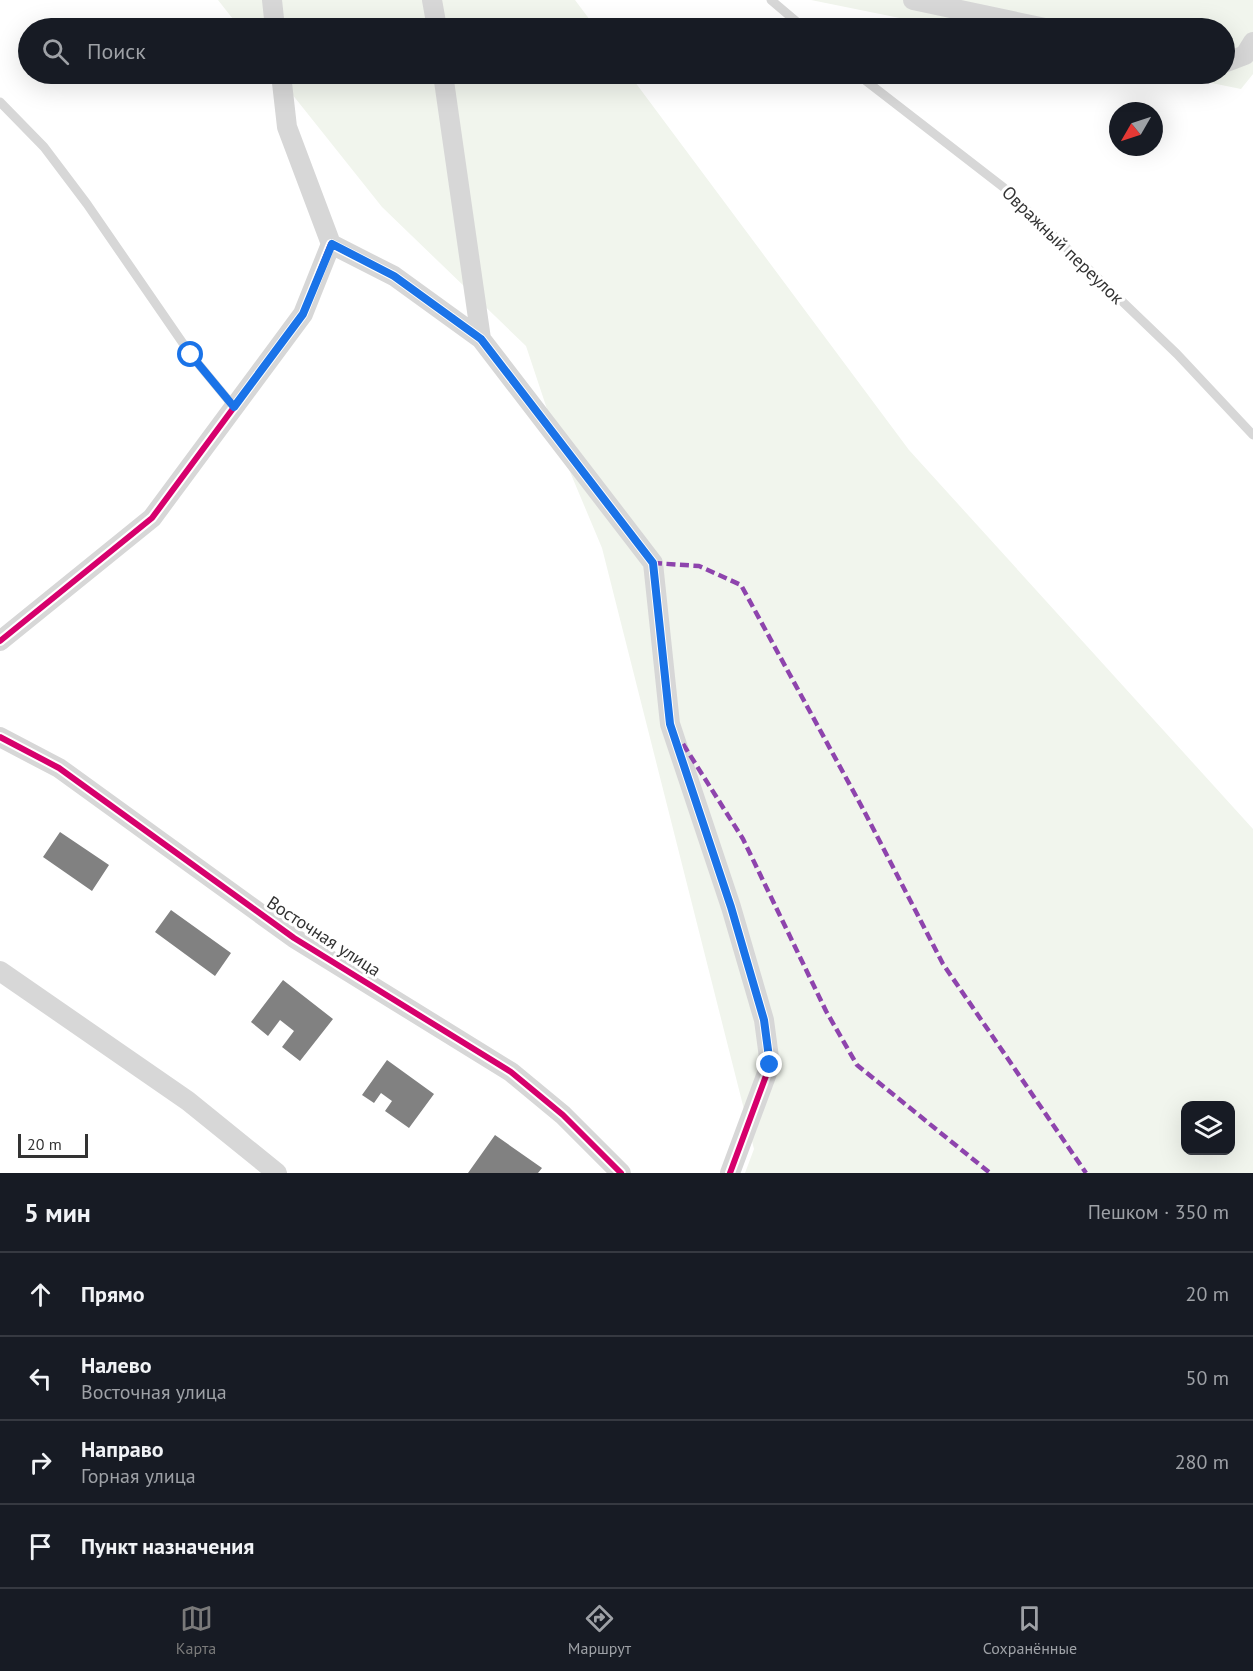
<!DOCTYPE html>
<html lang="ru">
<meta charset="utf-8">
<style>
:root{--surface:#171b24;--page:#20242c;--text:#f1f3f6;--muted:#9ea1a6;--line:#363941;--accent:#7a7a7a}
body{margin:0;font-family:"PT Sans",sans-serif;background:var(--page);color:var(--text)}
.controls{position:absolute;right:18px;bottom:18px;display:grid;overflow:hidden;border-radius:12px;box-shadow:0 6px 24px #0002}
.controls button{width:54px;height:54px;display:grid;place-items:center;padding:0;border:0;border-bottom:2px solid var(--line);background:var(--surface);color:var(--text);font:30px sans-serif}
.compass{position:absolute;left:1109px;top:102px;width:54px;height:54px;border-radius:50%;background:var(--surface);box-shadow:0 6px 24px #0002;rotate:231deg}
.scale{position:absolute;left:18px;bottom:15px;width:70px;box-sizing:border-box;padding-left:6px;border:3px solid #333;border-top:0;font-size:16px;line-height:21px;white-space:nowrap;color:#333;-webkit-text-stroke:4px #fff;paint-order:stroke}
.stop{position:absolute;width:18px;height:18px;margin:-14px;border:4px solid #1a73e8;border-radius:50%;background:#fff}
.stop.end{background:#1a73e8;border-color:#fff;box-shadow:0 2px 6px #0008}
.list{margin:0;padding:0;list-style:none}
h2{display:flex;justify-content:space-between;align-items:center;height:78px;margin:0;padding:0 24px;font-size:26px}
h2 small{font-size:20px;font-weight:400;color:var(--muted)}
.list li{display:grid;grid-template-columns:39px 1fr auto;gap:18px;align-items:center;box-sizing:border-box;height:84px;padding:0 24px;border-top:2px solid var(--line)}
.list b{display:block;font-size:22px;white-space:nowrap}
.list p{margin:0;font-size:20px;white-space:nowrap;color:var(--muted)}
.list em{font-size:20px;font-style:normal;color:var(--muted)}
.icon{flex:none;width:33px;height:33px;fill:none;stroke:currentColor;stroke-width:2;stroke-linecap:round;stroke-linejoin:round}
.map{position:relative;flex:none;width:1253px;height:1173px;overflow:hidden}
.search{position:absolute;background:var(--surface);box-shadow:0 6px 24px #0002;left:18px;right:18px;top:18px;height:66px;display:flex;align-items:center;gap:15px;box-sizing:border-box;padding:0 21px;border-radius:33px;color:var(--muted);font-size:22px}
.sheet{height:414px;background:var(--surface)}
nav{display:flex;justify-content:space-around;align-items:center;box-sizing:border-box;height:84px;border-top:2px solid var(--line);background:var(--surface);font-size:16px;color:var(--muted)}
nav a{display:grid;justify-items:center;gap:3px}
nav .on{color:var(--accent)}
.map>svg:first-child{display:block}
.green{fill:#f1f5ed;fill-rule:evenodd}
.building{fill:#818181}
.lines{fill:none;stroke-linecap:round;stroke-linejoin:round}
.service{stroke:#d7d7d7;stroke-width:9}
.minor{stroke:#d7d7d7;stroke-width:20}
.quiet{stroke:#8e44ad;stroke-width:4.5;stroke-dasharray:9 4.5;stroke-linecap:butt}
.cycleway-casing{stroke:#fff;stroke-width:10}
.cycleway{stroke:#d6006c;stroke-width:6}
.route{stroke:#1a73e8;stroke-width:8}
.labels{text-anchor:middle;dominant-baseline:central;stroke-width:6;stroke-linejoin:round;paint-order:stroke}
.street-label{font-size:18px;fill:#333;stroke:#fff}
</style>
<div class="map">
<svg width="1253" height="1173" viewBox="0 0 1253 1173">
<rect width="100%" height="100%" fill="#fff"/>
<path class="green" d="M 218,0 L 575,0 L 596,28 L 240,28 Z
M 811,0 L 1253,0 L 1253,74 L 1241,89 L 1167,74 L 1224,74 L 1224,28 L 949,28 Z
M 276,74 L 629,74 L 909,450 L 1253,829 L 1253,1173 L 745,1173 L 754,1149 L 602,548 L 560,448 L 526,346 L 382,207 ZM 1186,1106 L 1230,1106 L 1230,1150 L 1186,1150 Z"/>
<path class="building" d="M 60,832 L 109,865 L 92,891 L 43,857 Z
M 171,910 L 231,953 L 215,976 L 155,932 Z
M 283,980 L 333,1019 L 300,1061 L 282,1047 L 294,1031 L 280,1020 L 268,1036 L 251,1022 Z
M 387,1060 L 434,1094 L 409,1128 L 385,1111 L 392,1101 L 381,1093 L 374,1103 L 362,1095 Z
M 495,1135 L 542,1168 L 538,1173 L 468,1173 Z"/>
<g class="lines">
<path class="service" d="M 771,0 L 804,28
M 857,74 L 1003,187 L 1177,354 L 1253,435
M 0,102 L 44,147 L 87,204 L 191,355 L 234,407"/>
<path class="minor" d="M 272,0 L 275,28
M 432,0 L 437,28
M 913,0 L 1045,28
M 1224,63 L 1245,55 L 1253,42
M 281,74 L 287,127 L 331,244
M 443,74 L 481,339
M 331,244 L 394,276 L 481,339 L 653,563 L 670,724 L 731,907 L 764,1020 L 770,1065 L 730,1173
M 0,641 L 152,518 L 303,314 L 331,244
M 0,737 L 59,768 L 294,938 L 511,1072 L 563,1115 L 621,1173
M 0,971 L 188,1101 L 277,1173"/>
<path class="quiet" d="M 653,563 L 699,566 L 741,585 L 863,809 L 943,964 L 1086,1173
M 683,744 L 743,839 L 826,1011 L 857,1065 L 990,1173"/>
<g class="cycleway-casing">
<path id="cycleway" d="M 0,641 L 152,518 L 303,314 L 331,244 L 394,276 L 481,339 L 653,563 L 670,724 L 731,907 L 764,1020 L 770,1065 L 730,1173
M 0,737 L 59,768 L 294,938 L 511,1072 L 563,1115 L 621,1173"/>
</g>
<use href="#cycleway" class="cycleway"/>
</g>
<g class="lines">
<path class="route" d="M 191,355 L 234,407 L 303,314 L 332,244 L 394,276 L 481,339 L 653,563 L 670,724 L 731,907 L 764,1020 L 770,1065"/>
</g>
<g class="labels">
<g class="street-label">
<text transform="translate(1063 245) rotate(44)">Овражный переулок</text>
<text transform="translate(324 936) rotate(33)">Восточная улица</text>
</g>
</g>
</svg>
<div class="controls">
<button><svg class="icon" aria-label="layers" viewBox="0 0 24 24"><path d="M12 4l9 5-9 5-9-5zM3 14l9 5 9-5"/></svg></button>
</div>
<svg class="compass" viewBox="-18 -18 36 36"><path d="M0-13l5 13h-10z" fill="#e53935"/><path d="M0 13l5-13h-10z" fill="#9ea1a6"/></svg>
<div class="scale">20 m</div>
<div class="stop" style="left:191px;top:355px"></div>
<div class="stop end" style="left:770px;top:1065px"></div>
<div class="search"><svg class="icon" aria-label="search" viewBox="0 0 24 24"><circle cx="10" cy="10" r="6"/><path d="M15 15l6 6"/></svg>Поиск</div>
</div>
<section class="sheet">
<h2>5 мин<small>Пешком · 350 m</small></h2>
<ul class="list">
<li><svg class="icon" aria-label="ahead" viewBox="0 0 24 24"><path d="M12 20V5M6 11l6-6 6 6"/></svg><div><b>Прямо</b></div><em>20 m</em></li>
<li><svg class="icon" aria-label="left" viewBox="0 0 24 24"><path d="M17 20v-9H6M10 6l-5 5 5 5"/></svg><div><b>Налево</b><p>Восточная улица</p></div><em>50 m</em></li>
<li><svg class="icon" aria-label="right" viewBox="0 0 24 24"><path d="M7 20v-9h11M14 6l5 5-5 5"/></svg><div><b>Направо</b><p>Горная улица</p></div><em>280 m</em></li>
<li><svg class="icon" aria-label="arrive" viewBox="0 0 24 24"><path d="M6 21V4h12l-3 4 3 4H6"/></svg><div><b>Пункт назначения</b></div></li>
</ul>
</section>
<nav>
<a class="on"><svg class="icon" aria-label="map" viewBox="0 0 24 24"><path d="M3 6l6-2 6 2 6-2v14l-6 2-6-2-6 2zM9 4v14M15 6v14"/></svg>Карта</a>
<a><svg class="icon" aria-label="directions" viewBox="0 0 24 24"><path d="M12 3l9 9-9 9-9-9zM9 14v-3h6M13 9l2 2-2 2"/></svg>Маршрут</a>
<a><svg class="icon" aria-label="saved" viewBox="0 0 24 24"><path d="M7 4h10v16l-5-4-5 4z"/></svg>Сохранённые</a>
</nav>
